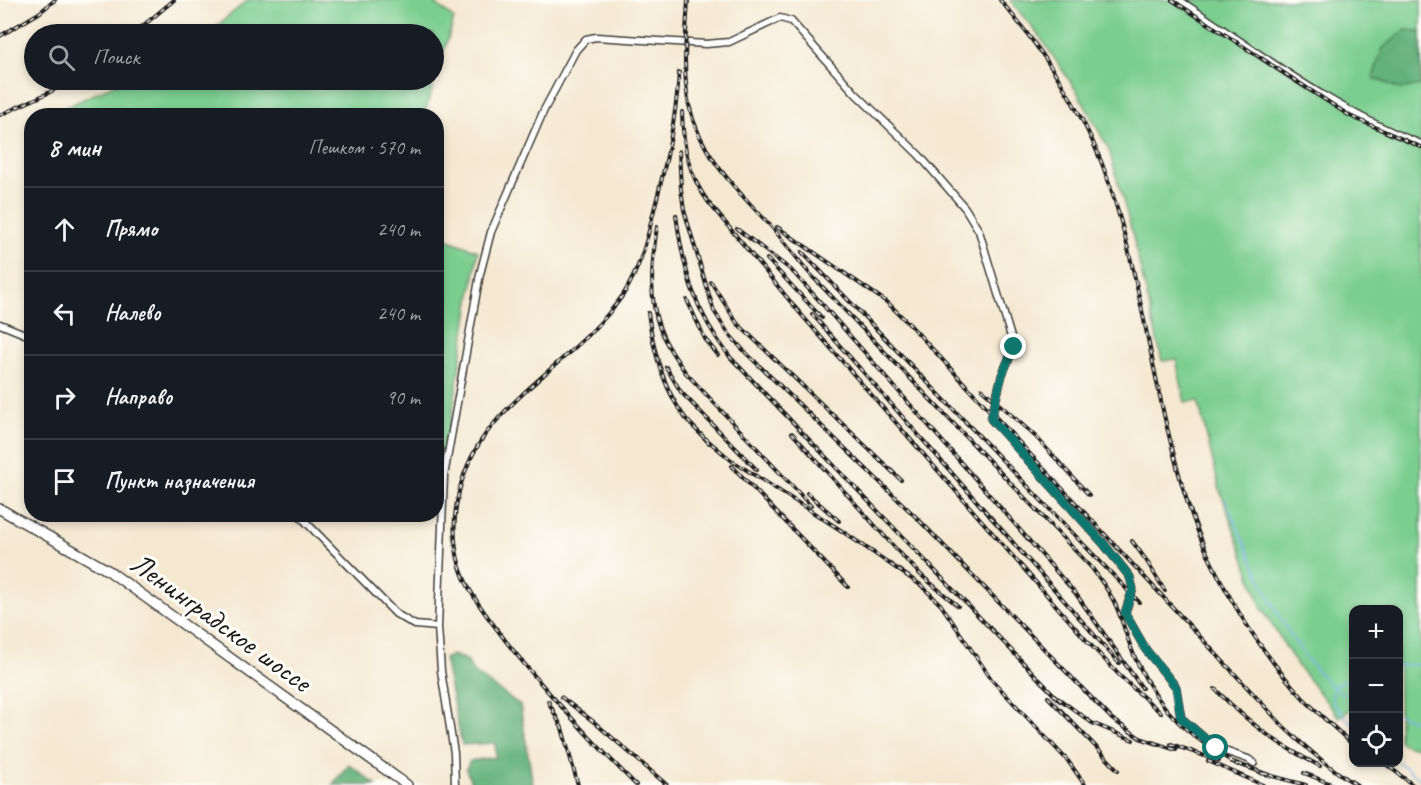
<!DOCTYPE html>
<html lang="ru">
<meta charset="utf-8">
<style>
:root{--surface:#171b24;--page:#242831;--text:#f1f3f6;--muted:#9ea1a6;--line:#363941}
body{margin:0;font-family:Caveat,sans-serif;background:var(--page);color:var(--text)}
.controls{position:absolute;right:18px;bottom:18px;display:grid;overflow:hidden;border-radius:12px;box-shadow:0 3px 9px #0003}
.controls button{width:54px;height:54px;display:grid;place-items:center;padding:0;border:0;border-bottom:2px solid var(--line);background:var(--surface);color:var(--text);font:30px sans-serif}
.stop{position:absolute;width:18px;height:18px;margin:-14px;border:4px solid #0f766e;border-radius:50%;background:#fff}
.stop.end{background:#0f766e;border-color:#fff;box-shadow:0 2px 6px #0008}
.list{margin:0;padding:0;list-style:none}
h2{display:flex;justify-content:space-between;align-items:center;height:78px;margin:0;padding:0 24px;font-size:26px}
h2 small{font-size:20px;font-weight:400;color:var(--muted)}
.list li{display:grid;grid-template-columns:39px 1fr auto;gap:18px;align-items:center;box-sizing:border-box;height:84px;padding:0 24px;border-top:2px solid var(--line)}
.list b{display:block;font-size:22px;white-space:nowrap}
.list em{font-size:20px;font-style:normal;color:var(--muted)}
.icon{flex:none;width:33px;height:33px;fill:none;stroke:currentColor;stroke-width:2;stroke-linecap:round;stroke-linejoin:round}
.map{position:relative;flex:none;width:1421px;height:785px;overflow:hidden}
.search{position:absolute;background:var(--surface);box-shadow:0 3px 9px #0003;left:24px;top:24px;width:420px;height:66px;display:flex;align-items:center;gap:15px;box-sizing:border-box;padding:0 21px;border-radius:33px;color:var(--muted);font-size:22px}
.panel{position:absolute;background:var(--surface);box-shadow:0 3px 9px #0003;left:24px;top:108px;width:420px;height:414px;border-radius:24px}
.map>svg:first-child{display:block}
.green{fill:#7bce90;stroke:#4c7556;stroke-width:1.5}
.forest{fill:#64b17a;stroke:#40664b;stroke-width:1.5}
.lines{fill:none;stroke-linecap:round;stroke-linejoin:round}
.stream{stroke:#7eb0ea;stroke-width:1.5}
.minor-casing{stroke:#3d3b37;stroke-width:9}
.secondary-casing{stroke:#3d3b37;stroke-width:12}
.minor{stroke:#fff;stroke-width:6}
.secondary{stroke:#fff;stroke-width:9}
.rail-casing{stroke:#1c1c1c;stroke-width:4}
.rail{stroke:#fdfcf7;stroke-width:1.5;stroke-dasharray:4.5;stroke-linecap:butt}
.route{stroke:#0f766e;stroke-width:8}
.labels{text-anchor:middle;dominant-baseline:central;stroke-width:6;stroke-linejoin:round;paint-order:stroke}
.street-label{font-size:30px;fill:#1c1c1c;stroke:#fdfcf7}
</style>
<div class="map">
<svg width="1421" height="785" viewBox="0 0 1421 785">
<rect width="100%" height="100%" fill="#fdfcf7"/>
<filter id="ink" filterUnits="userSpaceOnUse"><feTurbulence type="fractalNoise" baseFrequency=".0167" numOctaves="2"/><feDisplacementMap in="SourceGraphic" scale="12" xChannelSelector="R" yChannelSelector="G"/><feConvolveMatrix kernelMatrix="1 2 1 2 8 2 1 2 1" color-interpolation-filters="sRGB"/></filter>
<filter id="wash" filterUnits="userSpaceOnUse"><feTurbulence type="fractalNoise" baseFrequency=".008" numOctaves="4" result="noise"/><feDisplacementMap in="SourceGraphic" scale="24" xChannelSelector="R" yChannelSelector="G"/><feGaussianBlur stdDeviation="1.35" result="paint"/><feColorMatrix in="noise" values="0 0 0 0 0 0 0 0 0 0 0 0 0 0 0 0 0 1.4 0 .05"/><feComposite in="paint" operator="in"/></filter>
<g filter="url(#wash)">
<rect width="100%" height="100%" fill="#f5e8d1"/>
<path class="green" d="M 248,0 L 431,0 L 454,19 L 424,115 L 49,115 L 124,80 L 434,80 L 434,34 L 207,34 Z
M 1010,0 L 1421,0 L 1421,747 L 1407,746 L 1399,741 L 1398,610 L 1354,610 L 1353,708 L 1339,717 L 1297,665 L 1262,609 L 1220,490 L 1198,401 L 1185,402 L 1176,359 L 1162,361 L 1132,232 L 1109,150 L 1078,93 L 1040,37 Z
M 436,235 L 478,251 L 442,477 L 436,477 Z"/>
<path class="forest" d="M 1405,30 L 1421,31 L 1421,85 L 1400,89 L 1373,78 L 1382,49 Z
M 452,655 L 467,660 L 473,672 L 520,705 L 533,785 L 472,785 L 466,769 L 470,761 L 496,757 L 495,743 L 462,745 L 444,659 Z
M 349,764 L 376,785 L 332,785 Z"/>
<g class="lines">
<path class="stream" d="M 1225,499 C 1252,559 1283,643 1333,687 C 1339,692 1346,694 1354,697
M 1398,666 L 1421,664
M 1354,676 L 1333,687 L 1332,702 L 1354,726
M 1398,714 L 1421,723
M 1398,762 L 1421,780"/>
</g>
</g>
<g filter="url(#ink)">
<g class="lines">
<g class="minor-casing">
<path id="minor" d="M 1179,0 C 1255,50 1335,112 1421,144
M 0,324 L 32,337
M 298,514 L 396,614 L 415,625 L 438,627
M 455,785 L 454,753 L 441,671 L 438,627 L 444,476 L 480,274 L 491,232 L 544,110 L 576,50 L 586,39 L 596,37 L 706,44 L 729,42 L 780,18 L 791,21 L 855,93 L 919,155 L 965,208 L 979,231 L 1014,347 L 1002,375 L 991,419 L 1103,543 L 1130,577 L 1133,589 L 1125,613 L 1146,650 L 1176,687 L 1181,718 L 1216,748 L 1248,759 L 1254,763"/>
</g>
<g class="secondary-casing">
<path id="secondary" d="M 0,509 L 109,571 L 407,785"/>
</g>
<use href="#minor" class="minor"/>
<use href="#secondary" class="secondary"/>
<g class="rail-casing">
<path id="rail" d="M 688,0 C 686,35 682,71 689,105 C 700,154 734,187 767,222 C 783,239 796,258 811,275 L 1091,567 C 1100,579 1110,592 1116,606 C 1124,624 1128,644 1137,662 C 1160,712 1191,738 1238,765
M 1000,0 C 1047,55 1087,116 1110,186 C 1135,261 1147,341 1165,419 C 1176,465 1188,513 1209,557 C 1233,607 1266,658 1304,699 C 1320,715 1337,730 1354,746
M 1172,0 L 1350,116 L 1421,147
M 133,34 L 174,0
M 0,36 L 39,13 L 55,0
M 682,112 C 683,146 688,175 709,203 L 799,312 L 1087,641 L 1121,677 L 1161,713
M 0,115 L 46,94 L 72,80
M 679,151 L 681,189 L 684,210 L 707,288 L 714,311 L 728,333 L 745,352 L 917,518 L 1112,719 L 1140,738 L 1176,750
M 676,215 C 684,273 694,310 730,357 L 1060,701
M 657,227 C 652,260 648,298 660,329 C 666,345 676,359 686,373 L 811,506
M 777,227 L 888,303 L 911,326 L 1284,727 C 1307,749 1330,769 1357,785
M 737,229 L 791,270 L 816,297 L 1076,594 L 1142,688
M 802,252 L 1139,602
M 767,259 L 822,318
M 711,282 L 737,323 L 901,480
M 687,300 L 705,339 L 718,355
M 648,313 C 653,349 663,389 686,419 C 693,427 702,435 709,443
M 812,314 L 1119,663
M 666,367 L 681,392 L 757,470
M 982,389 L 1036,437 L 1089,495
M 792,433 L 896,549 L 921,575 L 958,606
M 705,438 L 731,460 L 839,529 L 922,586 L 941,605 L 992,680 L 1068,761 L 1085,785
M 732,466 L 848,587
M 807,493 L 839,521
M 1132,541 L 1146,560 L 1165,591
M 1215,689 C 1249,723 1276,744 1320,766
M 561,697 L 594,722 L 667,785
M 1048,697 L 1118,770
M 1058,698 L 1092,723 L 1133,740
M 548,701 L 562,728 L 578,785
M 1171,744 L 1219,761
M 1208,761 L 1263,785
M 1230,761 L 1269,775
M 1383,762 L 1413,785
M 1261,773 L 1306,785
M 1304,773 L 1334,785
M 636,785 C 590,739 545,691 505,640 C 488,617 469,595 460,567 C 446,519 460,464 492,426 C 531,379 587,346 623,295 C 640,269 647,240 654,210 C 666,164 676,120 679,72"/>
</g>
<use href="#rail" class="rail"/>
</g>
</g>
<g class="lines" filter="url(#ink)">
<path class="route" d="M 1014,347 L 1002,375 L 991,419 L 1103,543 L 1130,577 L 1133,589 L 1125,613 L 1146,650 L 1176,687 L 1181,718 L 1216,748"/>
</g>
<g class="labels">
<g class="street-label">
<text transform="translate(221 622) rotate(36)">Ленинградское шоссе</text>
</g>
</g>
</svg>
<div class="controls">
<button>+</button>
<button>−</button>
<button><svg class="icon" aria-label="locate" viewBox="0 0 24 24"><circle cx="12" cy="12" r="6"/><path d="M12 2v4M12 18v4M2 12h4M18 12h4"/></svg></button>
</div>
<div class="stop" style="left:1216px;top:748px"></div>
<div class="stop end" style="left:1014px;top:347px"></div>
<div class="search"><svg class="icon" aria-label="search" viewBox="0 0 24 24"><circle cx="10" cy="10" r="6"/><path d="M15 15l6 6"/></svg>Поиск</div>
<section class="panel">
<h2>8 мин<small>Пешком · 570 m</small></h2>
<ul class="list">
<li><svg class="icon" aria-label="ahead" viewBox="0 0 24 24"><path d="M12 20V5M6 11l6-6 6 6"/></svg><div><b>Прямо</b></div><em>240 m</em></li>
<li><svg class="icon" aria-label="left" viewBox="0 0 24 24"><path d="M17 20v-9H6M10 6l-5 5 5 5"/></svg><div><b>Налево</b></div><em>240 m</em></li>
<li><svg class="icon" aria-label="right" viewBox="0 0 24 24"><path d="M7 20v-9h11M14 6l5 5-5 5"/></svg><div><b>Направо</b></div><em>90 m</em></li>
<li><svg class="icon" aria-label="arrive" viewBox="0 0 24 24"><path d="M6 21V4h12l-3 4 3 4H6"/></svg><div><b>Пункт назначения</b></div></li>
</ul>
</section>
</div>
